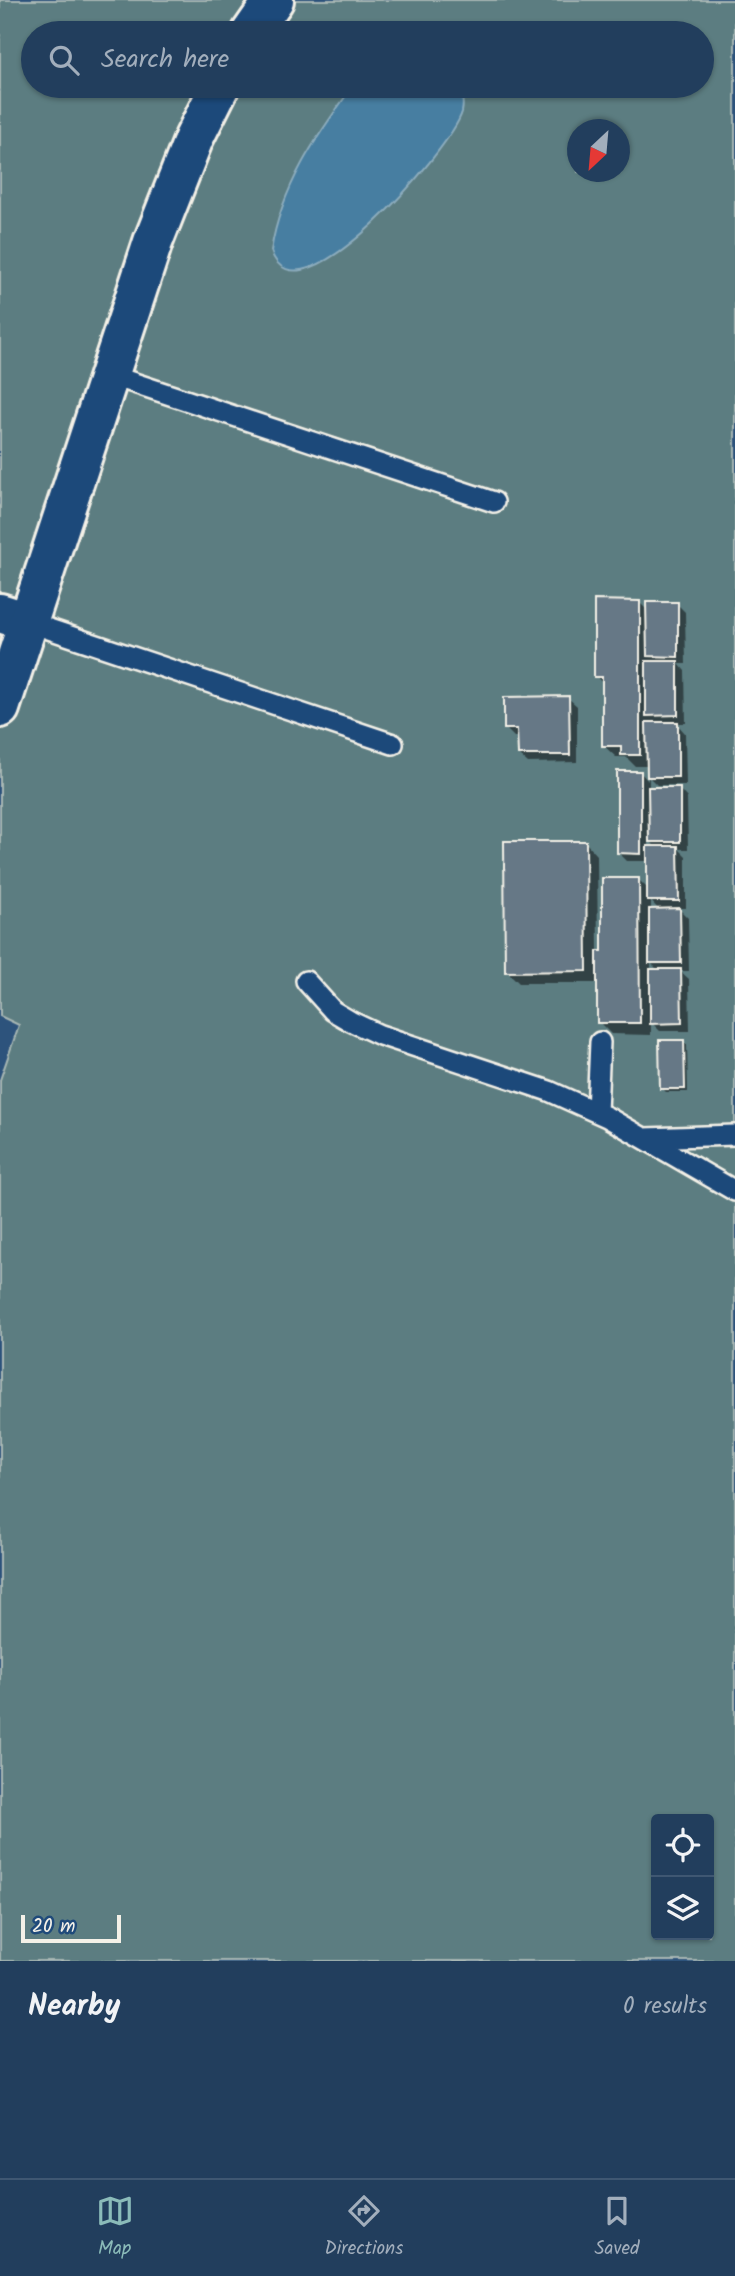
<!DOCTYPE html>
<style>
:root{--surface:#223e5d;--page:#2e4966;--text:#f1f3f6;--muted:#a2aebc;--line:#3f5772;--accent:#8bbbb9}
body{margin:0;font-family:Kalam,sans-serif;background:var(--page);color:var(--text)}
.controls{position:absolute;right:21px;bottom:21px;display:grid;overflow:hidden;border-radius:7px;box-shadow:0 2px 5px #0004}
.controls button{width:63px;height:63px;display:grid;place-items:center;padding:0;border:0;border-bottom:2px solid var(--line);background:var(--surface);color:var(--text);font:35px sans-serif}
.compass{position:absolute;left:567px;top:119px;width:63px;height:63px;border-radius:50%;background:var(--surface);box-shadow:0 2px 5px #0004;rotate:206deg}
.scale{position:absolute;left:21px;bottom:18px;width:100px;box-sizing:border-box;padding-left:7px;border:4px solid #f4f1e8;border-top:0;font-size:19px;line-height:24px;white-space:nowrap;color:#f4f1e8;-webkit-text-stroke:5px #1f4a7a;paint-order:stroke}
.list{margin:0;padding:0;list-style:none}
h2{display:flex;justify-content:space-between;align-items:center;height:91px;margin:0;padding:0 28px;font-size:30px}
h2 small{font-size:23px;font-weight:400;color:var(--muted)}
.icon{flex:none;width:38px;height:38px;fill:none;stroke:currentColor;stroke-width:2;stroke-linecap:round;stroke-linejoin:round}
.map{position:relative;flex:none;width:735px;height:1961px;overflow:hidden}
.search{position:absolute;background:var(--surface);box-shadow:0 2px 5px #0004;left:21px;right:21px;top:21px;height:77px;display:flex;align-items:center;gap:18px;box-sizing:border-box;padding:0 24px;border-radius:38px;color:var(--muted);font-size:26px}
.sheet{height:217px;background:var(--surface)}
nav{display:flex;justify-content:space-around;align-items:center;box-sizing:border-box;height:98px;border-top:2px solid var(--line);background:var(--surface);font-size:19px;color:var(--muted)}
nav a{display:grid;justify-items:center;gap:4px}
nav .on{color:var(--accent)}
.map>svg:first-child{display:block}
.green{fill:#5c7d81;stroke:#a8b7b4;stroke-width:2;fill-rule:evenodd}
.water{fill:#467ea1;stroke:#8cacbd;stroke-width:2}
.shadow{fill:#0007;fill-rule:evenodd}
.building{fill:#667886;stroke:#f4f1e8;stroke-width:2}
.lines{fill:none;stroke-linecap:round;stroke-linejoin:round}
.service-casing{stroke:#f4f1e8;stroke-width:24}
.minor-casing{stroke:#f4f1e8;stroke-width:44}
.tertiary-casing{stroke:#f4f1e8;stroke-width:44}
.service{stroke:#1f4a7a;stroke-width:19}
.minor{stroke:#1f4a7a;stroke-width:38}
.tertiary{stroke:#1f4a7a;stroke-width:38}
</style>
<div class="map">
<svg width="735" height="1961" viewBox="0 0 735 1961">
<rect width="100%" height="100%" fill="#2d537c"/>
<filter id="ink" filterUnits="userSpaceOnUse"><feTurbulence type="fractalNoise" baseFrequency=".0143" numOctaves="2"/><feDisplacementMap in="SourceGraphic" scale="14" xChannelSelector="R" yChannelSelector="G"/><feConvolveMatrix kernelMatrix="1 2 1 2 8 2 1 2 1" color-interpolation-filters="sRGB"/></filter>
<g filter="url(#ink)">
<path class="green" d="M 0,0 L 735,0 L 735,1961 L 0,1961 L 0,1080 L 19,1025 L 0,1016 ZM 33,33 L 702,33 L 702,86 L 33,86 ZM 578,130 L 620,130 L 620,172 L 578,172 ZM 656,1819 L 709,1819 L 709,1935 L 656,1935 Z"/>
<path class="water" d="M 353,86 L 459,86 C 462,94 464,103 462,112 C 452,147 297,330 271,251 C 281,187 316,137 353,86 Z"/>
<path class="shadow" d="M 639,602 L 648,611 L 677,604 L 685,612 L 686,664 L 679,664 L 685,671 L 686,723 L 676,723 L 685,733 L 686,785 L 657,785 L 649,777 L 649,789 L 679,789 L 687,798 L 688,849 L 679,849 L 686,856 L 686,908 L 678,908 L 688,918 L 689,971 L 680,971 L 689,979 L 690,1031 L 660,1031 L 651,1022 L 651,1035 L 611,1034 L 599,1022 L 599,983 L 519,983 L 507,971 L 585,842 L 597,855 L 598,952 L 604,952 L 638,879 L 649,890 L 649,861 L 627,861 L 619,853 L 641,773 L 648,781 L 648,766 L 635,766 L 626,757 L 616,757 L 603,745 L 603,684 L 596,676 ZM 649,840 L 657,848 L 649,848 ZM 651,901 L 659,910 L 651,910 ZM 651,963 L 659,971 L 651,971 Z
M 568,698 L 577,706 L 577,762 L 528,763 L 519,755 L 519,737 L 514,737 L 506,729 Z
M 683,1041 L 687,1045 L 688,1092 L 666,1092 L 662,1088 Z"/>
<path class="building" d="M 594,600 L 640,601 L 640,755 L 621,755 L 621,746 L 602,746 L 602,677 L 594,677 Z
M 646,602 L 678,602 L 678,657 L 647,656 Z
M 646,661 L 678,661 L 678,715 L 646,716 Z
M 569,696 L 570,755 L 518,755 L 517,729 L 504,729 L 504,697 Z
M 646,722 L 678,722 L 678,777 L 647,777 Z
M 617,771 L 641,771 L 641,854 L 617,853 Z
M 648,787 L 680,787 L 680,842 L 649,842 Z
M 504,841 L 586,841 L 587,971 L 505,972 Z
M 647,846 L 678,846 L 679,901 L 647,901 Z
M 602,878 L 639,878 L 640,1023 L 597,1023 L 597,951 L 602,951 Z
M 680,908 L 681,963 L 649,963 L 649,909 Z
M 650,969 L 681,969 L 682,1023 L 650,1024 Z
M 659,1040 L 684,1040 L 685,1089 L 660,1089 Z"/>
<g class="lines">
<g class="service-casing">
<path id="service" d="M 110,375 L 494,502
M 28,622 L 393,744
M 306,981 L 333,1011 L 350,1021 L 380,1035 L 549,1091 L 607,1117 L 735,1191
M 597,1112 L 600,1042
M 645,1138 L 735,1135"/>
</g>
<g class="minor-casing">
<path id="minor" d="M 0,613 L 28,622"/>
</g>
<g class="tertiary-casing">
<path id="tertiary" d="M 251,33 L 274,0
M 0,708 L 153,242 L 194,138 L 220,86"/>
</g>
<use href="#service" class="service"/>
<use href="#minor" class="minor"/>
<use href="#tertiary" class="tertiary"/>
</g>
</g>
</svg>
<div class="controls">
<button><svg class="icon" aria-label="locate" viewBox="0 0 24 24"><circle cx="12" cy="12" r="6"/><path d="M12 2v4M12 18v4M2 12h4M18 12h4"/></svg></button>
<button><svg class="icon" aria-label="layers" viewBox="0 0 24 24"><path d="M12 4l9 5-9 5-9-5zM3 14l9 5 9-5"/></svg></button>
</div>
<svg class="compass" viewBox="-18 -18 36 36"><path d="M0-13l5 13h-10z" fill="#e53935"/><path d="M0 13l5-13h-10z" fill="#a2aebc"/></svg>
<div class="scale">20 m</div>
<div class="search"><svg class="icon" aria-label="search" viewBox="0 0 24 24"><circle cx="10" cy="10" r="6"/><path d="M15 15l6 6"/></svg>Search here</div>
</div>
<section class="sheet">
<h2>Nearby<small>0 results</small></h2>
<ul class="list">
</ul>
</section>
<nav>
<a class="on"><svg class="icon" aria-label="map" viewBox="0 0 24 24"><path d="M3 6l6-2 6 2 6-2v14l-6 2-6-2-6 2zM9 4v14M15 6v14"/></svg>Map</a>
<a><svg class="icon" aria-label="directions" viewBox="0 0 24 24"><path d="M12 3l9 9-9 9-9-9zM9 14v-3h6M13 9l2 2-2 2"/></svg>Directions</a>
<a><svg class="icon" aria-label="saved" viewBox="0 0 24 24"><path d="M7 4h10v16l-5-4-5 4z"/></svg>Saved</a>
</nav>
